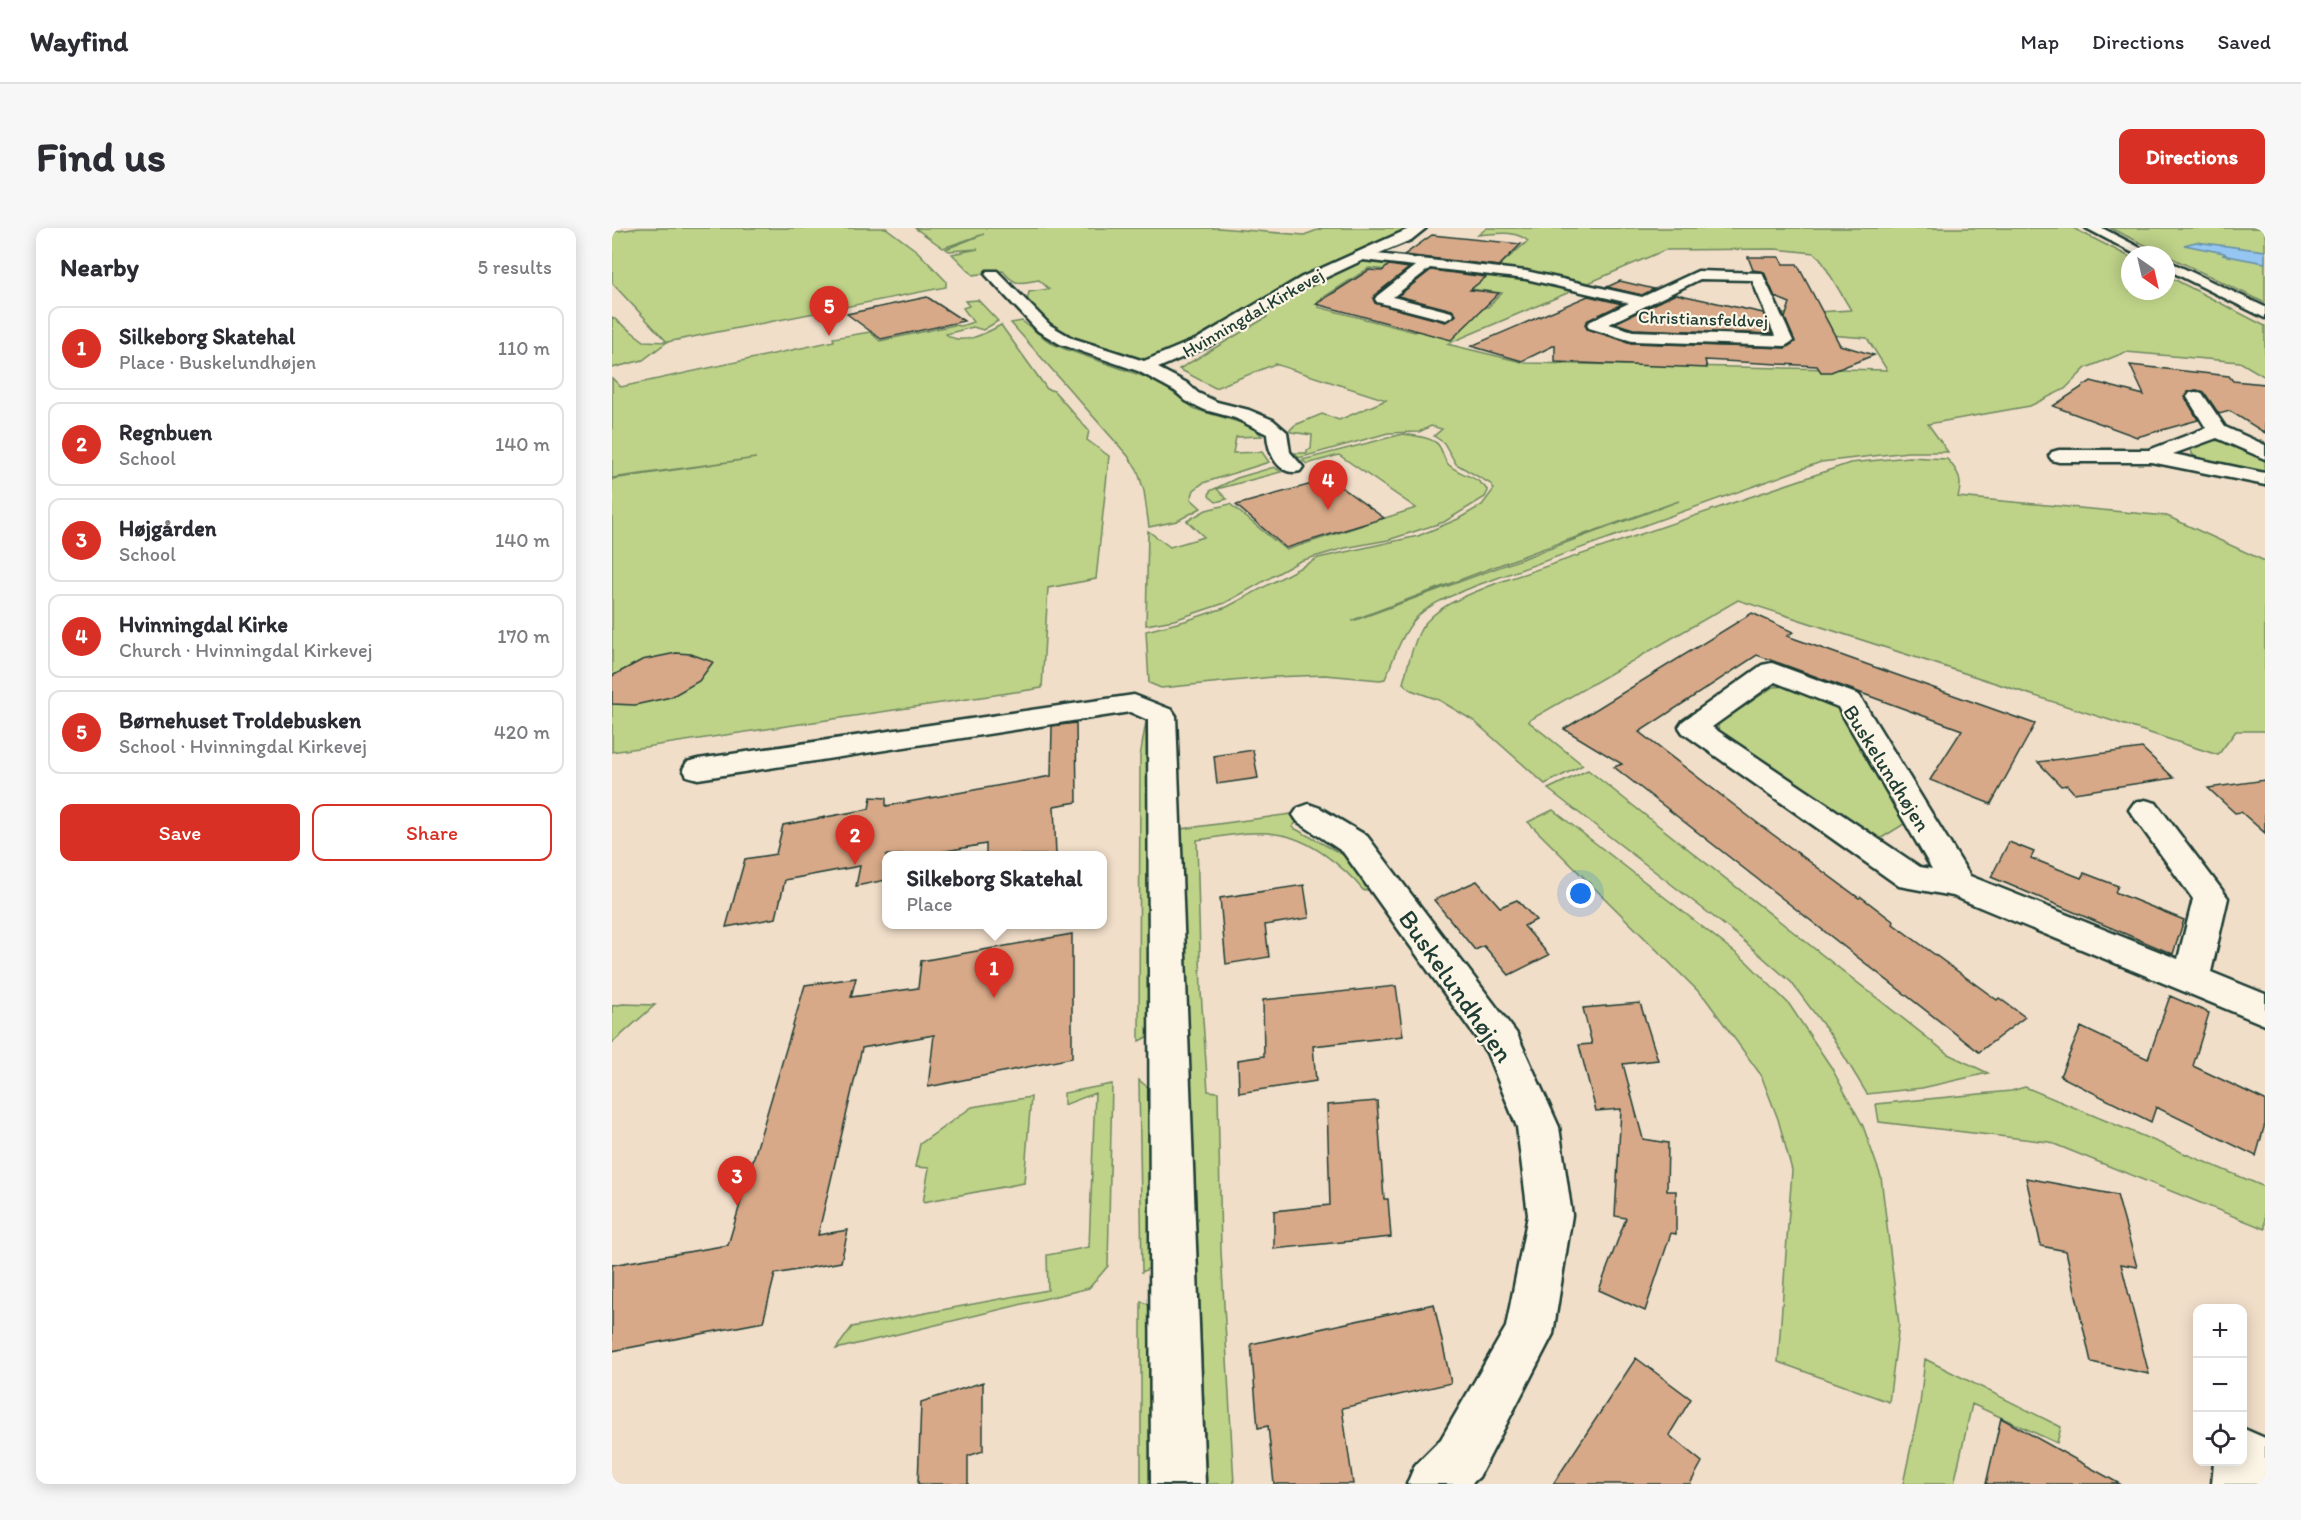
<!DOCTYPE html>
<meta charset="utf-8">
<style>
:root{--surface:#fff;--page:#f7f7f7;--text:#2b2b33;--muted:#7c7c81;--line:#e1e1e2;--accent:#d93025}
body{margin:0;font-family:Itim,sans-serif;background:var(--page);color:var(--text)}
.controls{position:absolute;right:18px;bottom:18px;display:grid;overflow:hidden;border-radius:12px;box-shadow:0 3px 15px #0003}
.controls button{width:54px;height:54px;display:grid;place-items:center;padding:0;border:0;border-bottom:2px solid var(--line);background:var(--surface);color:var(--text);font:30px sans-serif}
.compass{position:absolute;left:1509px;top:18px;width:54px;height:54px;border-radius:50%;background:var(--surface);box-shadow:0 3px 15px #0003;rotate:146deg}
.you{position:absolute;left:969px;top:666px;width:21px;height:21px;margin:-15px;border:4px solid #fff;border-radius:50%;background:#1a73e8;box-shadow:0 0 0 9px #1a73e833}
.badge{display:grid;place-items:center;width:39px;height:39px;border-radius:50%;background:var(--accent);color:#fff;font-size:20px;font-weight:700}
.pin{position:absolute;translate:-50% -50px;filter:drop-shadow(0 2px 3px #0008)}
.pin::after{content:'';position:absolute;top:32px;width:21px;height:18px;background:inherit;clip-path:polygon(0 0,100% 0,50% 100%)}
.popup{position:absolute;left:270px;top:623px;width:225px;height:78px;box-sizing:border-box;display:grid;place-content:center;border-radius:12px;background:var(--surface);filter:drop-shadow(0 2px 4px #0005);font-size:20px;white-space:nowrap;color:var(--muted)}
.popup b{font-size:22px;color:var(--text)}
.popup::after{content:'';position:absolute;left:50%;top:100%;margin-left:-12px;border:12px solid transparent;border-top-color:var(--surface)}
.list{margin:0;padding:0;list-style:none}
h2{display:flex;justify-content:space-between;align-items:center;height:78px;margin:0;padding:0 24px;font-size:26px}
h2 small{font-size:20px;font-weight:400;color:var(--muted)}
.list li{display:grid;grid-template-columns:39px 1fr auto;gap:18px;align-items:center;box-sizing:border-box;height:84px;margin:0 12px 12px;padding:0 12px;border:2px solid var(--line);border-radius:12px}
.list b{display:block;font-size:22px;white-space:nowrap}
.list p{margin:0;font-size:20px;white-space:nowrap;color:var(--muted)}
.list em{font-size:20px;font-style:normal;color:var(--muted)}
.actions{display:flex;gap:12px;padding:18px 24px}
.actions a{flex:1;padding:14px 0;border:2px solid var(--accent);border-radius:12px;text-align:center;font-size:21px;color:var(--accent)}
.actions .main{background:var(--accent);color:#fff}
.icon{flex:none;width:33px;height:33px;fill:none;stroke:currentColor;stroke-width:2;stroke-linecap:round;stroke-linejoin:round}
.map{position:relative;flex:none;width:1653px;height:1256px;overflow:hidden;border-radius:12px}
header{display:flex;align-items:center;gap:36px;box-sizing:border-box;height:84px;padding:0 30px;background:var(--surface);border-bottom:2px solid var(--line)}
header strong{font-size:28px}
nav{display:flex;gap:33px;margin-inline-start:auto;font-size:21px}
.intro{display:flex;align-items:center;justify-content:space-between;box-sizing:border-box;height:144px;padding:0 36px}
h1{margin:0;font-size:42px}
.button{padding:15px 27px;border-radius:12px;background:var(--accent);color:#fff;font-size:21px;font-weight:700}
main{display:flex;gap:36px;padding:0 36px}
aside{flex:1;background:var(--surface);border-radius:12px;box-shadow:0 3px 15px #0003}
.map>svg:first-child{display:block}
.green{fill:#bed288;stroke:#6e885e;stroke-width:1.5;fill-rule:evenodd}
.water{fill:#95c6f1;stroke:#668fa5;stroke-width:1.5}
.building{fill:#d7a988;stroke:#1f3d34;stroke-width:1.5}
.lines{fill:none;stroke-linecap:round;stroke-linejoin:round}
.minor-casing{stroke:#1f3d34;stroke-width:5}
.minor{fill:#fcf5e5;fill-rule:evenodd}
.labels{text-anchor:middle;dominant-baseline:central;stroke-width:4.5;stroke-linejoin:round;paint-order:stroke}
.far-street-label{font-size:18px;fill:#1f3d34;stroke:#fcf5e5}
.street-label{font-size:21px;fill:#1f3d34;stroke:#fcf5e5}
.near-street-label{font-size:26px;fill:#1f3d34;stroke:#fcf5e5}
</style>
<header>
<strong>Wayfind</strong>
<nav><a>Map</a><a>Directions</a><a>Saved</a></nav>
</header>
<div class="intro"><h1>Find us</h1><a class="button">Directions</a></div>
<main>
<aside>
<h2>Nearby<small>5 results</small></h2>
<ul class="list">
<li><span class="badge">1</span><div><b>Silkeborg Skatehal</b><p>Place · Buskelundhøjen</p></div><em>110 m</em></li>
<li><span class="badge">2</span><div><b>Regnbuen</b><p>School</p></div><em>140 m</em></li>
<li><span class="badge">3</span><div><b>Højgården</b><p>School</p></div><em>140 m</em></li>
<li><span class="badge">4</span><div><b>Hvinningdal Kirke</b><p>Church · Hvinningdal Kirkevej</p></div><em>170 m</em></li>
<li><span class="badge">5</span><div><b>Børnehuset Troldebusken</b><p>School · Hvinningdal Kirkevej</p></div><em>420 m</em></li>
</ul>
<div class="actions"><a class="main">Save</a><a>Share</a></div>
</aside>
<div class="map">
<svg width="1653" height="1256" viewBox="0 0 1653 1256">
<rect width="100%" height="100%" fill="#f1dec9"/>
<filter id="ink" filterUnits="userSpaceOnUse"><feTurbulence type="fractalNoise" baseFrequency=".0167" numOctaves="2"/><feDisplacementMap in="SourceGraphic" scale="12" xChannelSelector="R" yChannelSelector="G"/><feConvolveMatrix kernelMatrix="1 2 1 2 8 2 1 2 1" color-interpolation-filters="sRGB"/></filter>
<g filter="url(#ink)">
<path class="green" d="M 27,0 L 274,0 L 305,23 L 334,53 L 334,59 L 55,114 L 31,132 L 0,140 L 0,89 L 32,113 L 55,114 L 0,55 L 0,4 Z
M 303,0 L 607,0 L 692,7 L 711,0 L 800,0 L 699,46 L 665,63 L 607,101 L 542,132 L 530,133 L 461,111 L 435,94 L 415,73 L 417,64 L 437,61 L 427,52 C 408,55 404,59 391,43 L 361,47 L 340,26 L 366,21 L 337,23 L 334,21 L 372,6 L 331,20 Z
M 875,0 L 1461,0 L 1518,29 L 1518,63 L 1554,63 L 1554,47 L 1653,98 L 1653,149 L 1628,134 L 1514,124 L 1474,140 L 1453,161 L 1418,178 L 1316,196 L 1336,224 L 1296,224 L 1209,234 L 863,358 C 845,366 819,374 805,389 C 790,405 782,430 773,451 L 768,452 L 713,447 L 661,449 L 549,460 L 537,455 L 534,403 L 573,393 L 615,379 L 706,330 L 806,308 L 846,291 L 870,277 L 882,261 L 879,256 L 844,236 L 832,215 L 822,208 L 830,201 L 819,198 L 807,204 L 776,205 L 687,230 L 683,225 L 695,225 L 695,222 L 699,221 L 700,207 L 679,204 L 678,202 L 683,197 L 710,186 L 727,192 L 774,172 L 663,136 L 603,160 L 567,141 L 655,89 L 655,84 L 668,73 L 747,33 L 806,40 L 796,44 L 757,40 L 706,73 L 706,79 L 803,104 L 834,91 L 840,92 L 856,77 L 876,79 L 890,65 L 843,59 L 858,46 L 857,43 L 913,49 L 965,61 L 835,116 L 914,135 L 1275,142 L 1255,110 L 1179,104 L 1171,86 L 1239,82 L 1208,30 L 1202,25 L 1163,21 L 1053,22 L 972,57 L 922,45 L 883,41 L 916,13 C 902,1 884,6 866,7 ZM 1067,273 L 741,393 L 741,392 L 922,324 Z
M 1498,0 L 1653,0 L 1653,75 Z
M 366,72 L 386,93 L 371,102 L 361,99 L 334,106 C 349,119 374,105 389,97 L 435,161 L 442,163 L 477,203 L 475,212 L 497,228 L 484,351 L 436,360 L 430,460 L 0,524 L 0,251 L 144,230 L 0,250 L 0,150 L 9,159 L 222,113 L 221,110 L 258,104 L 268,113 L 342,97 L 349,98 L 361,94 L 351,80 L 357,78 L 353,73 Z
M 410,93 L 439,115 L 453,121 L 545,153 L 583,181 L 640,198 L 650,208 L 624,209 L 621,225 L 650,224 L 657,234 L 591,255 L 582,262 L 579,271 L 589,280 L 565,293 L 537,299 L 532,263 L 525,241 L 516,228 L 399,95 Z
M 791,206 C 802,208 814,208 823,214 C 831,218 830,231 837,237 C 849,248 867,248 876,263 L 873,269 L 832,294 L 776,312 L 733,320 L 688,333 L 613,375 L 562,392 L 534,397 L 536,303 L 558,319 L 592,309 L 575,293 L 594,282 L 618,276 L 674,322 L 804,280 L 727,227 L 695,236 L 690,232 Z
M 1600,212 L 1616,214 L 1653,227 L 1653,247 L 1590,233 L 1580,226 L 1578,217 Z
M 1297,229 L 1335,231 C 1347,244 1351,252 1346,269 L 1555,288 L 1653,333 L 1653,503 L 1624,503 L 1606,527 L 1126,372 L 916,493 L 971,537 L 933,556 L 862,493 L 827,472 L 799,462 L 791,455 C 796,438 800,417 809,401 C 825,376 859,366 885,355 L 1238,235 Z
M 662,239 L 669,244 L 605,261 L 615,271 L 604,274 L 597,268 L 598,263 L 625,250 Z
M 1177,458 L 1220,474 L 1226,480 L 1297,593 L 1263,614 L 1107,505 L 1106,496 L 1161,459 Z
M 534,493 L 539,807 L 527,813 L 528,529 Z
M 976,542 L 1336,826 L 1376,845 L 1310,860 L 1255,866 L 1221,810 L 1179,754 L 1125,707 L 936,561 Z
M 941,582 L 1134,733 L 1177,776 L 1219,839 L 1251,898 L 1269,949 L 1287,1096 L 1277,1174 L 1166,1134 L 1180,942 L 1166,891 L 1149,847 L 1093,770 L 916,594 Z
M 694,584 L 680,599 L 737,630 L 765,657 L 752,663 C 731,638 697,610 664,606 C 638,602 610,609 585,612 L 589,764 L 596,863 L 606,864 L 609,1023 L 622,1256 L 595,1256 L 569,601 Z
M 11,776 L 43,777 L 0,815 L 0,778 Z
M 527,852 L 539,862 L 542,1038 L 530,1044 Z
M 500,856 L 496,1038 L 477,1060 L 224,1121 L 240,1099 L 436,1062 L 435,1027 L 477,1019 L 483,865 L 452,877 L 452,865 Z
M 1413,859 L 1653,959 L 1653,1001 L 1437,914 L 1267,894 L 1264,876 L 1399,863 Z
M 419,869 L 412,955 L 311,974 L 317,940 L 303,939 L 308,916 L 360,879 Z
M 529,1073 L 541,1079 L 542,1256 L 529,1256 Z
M 1313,1131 L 1449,1199 L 1445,1215 L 1360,1176 L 1342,1256 L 1291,1256 L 1308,1176 Z"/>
<path class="water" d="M 1584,14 L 1653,23 L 1653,35 L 1610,27 L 1614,27 L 1612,25 L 1572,17 Z"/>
<path class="building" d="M 820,7 L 909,16 L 887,38 L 792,27 Z
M 1136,29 L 1167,29 L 1171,36 L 1185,36 L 1228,117 L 1262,127 L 1219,144 L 1209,144 L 1205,138 L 1093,132 L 1095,140 L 943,134 L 943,117 L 910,133 L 859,118 L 976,68 L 1010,76 L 976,92 L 973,96 L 975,101 L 1019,115 L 1174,120 L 1183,114 L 1173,90 L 1178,75 L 1163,69 L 1152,44 L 1141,42 Z
M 777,37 L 797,40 L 764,66 L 761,70 L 763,75 L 833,94 L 844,87 L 840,82 L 786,68 L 819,42 L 874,49 L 858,62 L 887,65 L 839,112 L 704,76 L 757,42 L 770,43 Z
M 1008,53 L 1042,61 L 1030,67 L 995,59 Z
M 1064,66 L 1151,85 L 1160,106 L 1021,101 L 1003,95 Z
M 315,69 L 352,93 L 269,111 L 235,86 Z
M 1518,137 L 1617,148 L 1621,153 L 1653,156 L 1653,205 L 1618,183 L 1607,186 L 1592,164 L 1584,162 L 1576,164 L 1573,169 L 1586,192 L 1525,209 L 1441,178 L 1479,153 L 1532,167 Z
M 718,251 L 772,290 L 674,320 L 624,277 Z
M 1140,385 L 1181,404 L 1175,408 L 1423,496 L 1379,576 L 1318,552 L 1350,502 L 1145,427 L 1027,504 L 1148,597 L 1247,670 L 1249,669 L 1282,694 L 1281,696 L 1385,772 L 1387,770 L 1413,789 L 1367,824 L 1002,539 L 1010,536 L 952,501 Z
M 64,425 L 79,426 L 101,434 L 87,453 L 59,469 L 23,477 L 0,476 L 0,448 L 30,432 Z
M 464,495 L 465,574 L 442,578 L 444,627 L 374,627 L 374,616 L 311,627 L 274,627 L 274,652 L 244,658 L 248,638 L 173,652 L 164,690 L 114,699 L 133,631 L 164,626 L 171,597 L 257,581 L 259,569 L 274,570 L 274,578 L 439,548 L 440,498 Z
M 1530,520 L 1562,550 L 1462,565 L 1455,557 L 1449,558 L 1426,534 Z
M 641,522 L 646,550 L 605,556 L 602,528 Z
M 1653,552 L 1653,605 L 1629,584 L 1623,585 L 1596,560 Z
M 1397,614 L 1422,624 L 1419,630 L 1469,650 L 1472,645 L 1506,658 L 1503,664 L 1572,692 L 1561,726 L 1379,649 Z
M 865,653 L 888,679 L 905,672 L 924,692 L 912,698 L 937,727 L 897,747 L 872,718 L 863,722 L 822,672 Z
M 692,657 L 697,690 L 653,697 L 657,729 L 614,736 L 608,670 Z
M 460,706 L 460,830 L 316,859 L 322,807 L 250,820 L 206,1007 L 236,1002 L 229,1034 L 163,1046 L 151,1094 L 0,1123 L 0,1037 L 116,1017 L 193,757 L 244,750 L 239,769 L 306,760 L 309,733 Z
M 784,758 L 791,808 L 701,818 L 704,853 L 627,865 L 626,832 L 652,828 L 651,772 Z
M 1558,768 L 1597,785 L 1581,838 L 1653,872 L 1653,896 L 1644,928 L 1544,879 L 1539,894 L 1448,848 L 1469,799 L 1536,831 Z
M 1028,775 L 1046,832 L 1011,836 L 1031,911 L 1056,915 L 1055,963 L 1064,963 L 1064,1006 L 1059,1005 L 1033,1083 L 987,1062 L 1014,990 L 1003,988 L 1009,881 L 984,883 L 967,817 L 980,816 L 971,780 Z
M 765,873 L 772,971 L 776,971 L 779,1009 L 662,1021 L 662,983 L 718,977 L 715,877 Z
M 1414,950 L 1505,967 L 1525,1039 L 1509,1036 L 1537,1146 L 1479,1134 L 1454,1023 L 1429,1018 Z
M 822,1076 L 839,1155 L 730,1180 L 741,1256 L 662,1256 L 656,1198 L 646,1200 L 639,1116 Z
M 1024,1130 L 1079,1171 L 1057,1207 L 1090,1234 L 1078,1256 L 941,1256 Z
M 371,1154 L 371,1223 L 356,1228 L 356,1256 L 306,1256 L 309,1174 Z
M 1389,1190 L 1508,1256 L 1374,1256 Z"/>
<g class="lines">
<g class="minor-casing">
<path id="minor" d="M 799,0 L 814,0 L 799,12 L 765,26 L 914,43 L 1030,69 L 1086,43 L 1150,45 L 1181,113 L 1173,118 L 1020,113 L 977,100 L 975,97 L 977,94 L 1017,75 L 914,51 L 818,40 L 781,69 L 839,84 L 842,87 L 834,92 L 765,74 L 763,71 L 765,68 L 803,38 L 751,32 L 683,64 L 597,118 L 546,140 L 575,155 L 586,165 L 605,174 L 637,182 L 661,192 L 675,204 L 678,224 L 691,239 L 688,243 C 666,249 656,224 655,206 L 623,190 L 593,182 L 574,173 L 563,163 L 526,143 L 448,116 L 426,103 L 373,46 L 375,43 L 385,43 L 438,97 L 460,110 L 532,133 L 585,111 L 690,49 ZM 1088,51 L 1140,52 L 1163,108 L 1021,103 L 997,96 Z
M 1474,0 L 1490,0 L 1542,27 L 1525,27 Z
M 1554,32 L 1653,79 L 1653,90 L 1554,41 Z
M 1584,164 L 1590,165 L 1613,199 L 1653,217 L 1653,231 L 1605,210 L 1561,226 L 1653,245 L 1653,257 L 1539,234 L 1447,234 L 1440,232 L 1437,228 L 1440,224 L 1447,222 L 1537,222 L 1594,200 L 1575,169 L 1578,165 Z
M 1160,435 L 1247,467 L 1358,648 L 1566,731 L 1581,671 L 1517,582 L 1522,575 L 1533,572 L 1544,575 L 1616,670 L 1599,744 L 1653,766 L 1653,797 L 1341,668 L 1287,658 L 1071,505 L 1067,499 L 1071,493 L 1150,437 ZM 1163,454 L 1226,479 L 1320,641 L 1308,639 L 1100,499 Z
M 522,467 L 560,482 L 564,488 L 593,1256 L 539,1256 L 536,492 L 518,484 L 86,551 L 75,548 L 71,541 L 75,534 L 86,531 Z
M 697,576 L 708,580 L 755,608 L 905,806 L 947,899 L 960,987 L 941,1106 L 867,1249 L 859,1256 L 795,1256 L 803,1237 L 829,1211 L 894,1099 L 916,987 L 905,899 L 875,825 L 731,624 L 686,594 L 681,587 L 686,580 Z
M 1630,1200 L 1653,1210 L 1653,1256 L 1600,1256 L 1602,1234 L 1630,1234 Z"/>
</g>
<use href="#minor" class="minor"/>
</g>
</g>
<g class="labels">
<g class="far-street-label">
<text transform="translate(641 85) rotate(-30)">Hvinningdal Kirkevej</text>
<text transform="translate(1091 91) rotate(2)">Christiansfeldvej</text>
</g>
<g class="street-label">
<text transform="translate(1275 540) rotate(58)">Buskelundhøjen</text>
</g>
<g class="near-street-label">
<text transform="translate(844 758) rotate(55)">Buskelundhøjen</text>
</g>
</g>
</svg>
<div class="controls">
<button>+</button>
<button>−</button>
<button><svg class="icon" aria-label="locate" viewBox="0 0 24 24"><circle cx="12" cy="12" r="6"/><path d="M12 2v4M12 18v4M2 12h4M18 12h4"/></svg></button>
</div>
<svg class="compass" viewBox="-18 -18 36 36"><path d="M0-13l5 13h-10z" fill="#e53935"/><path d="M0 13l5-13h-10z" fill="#7c7c81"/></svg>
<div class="you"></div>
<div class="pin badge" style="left:382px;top:770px">1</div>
<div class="popup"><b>Silkeborg Skatehal</b>Place</div>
<div class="pin badge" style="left:243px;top:637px">2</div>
<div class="pin badge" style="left:125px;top:978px">3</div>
<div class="pin badge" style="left:716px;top:282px">4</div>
<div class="pin badge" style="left:217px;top:108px">5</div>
</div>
</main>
